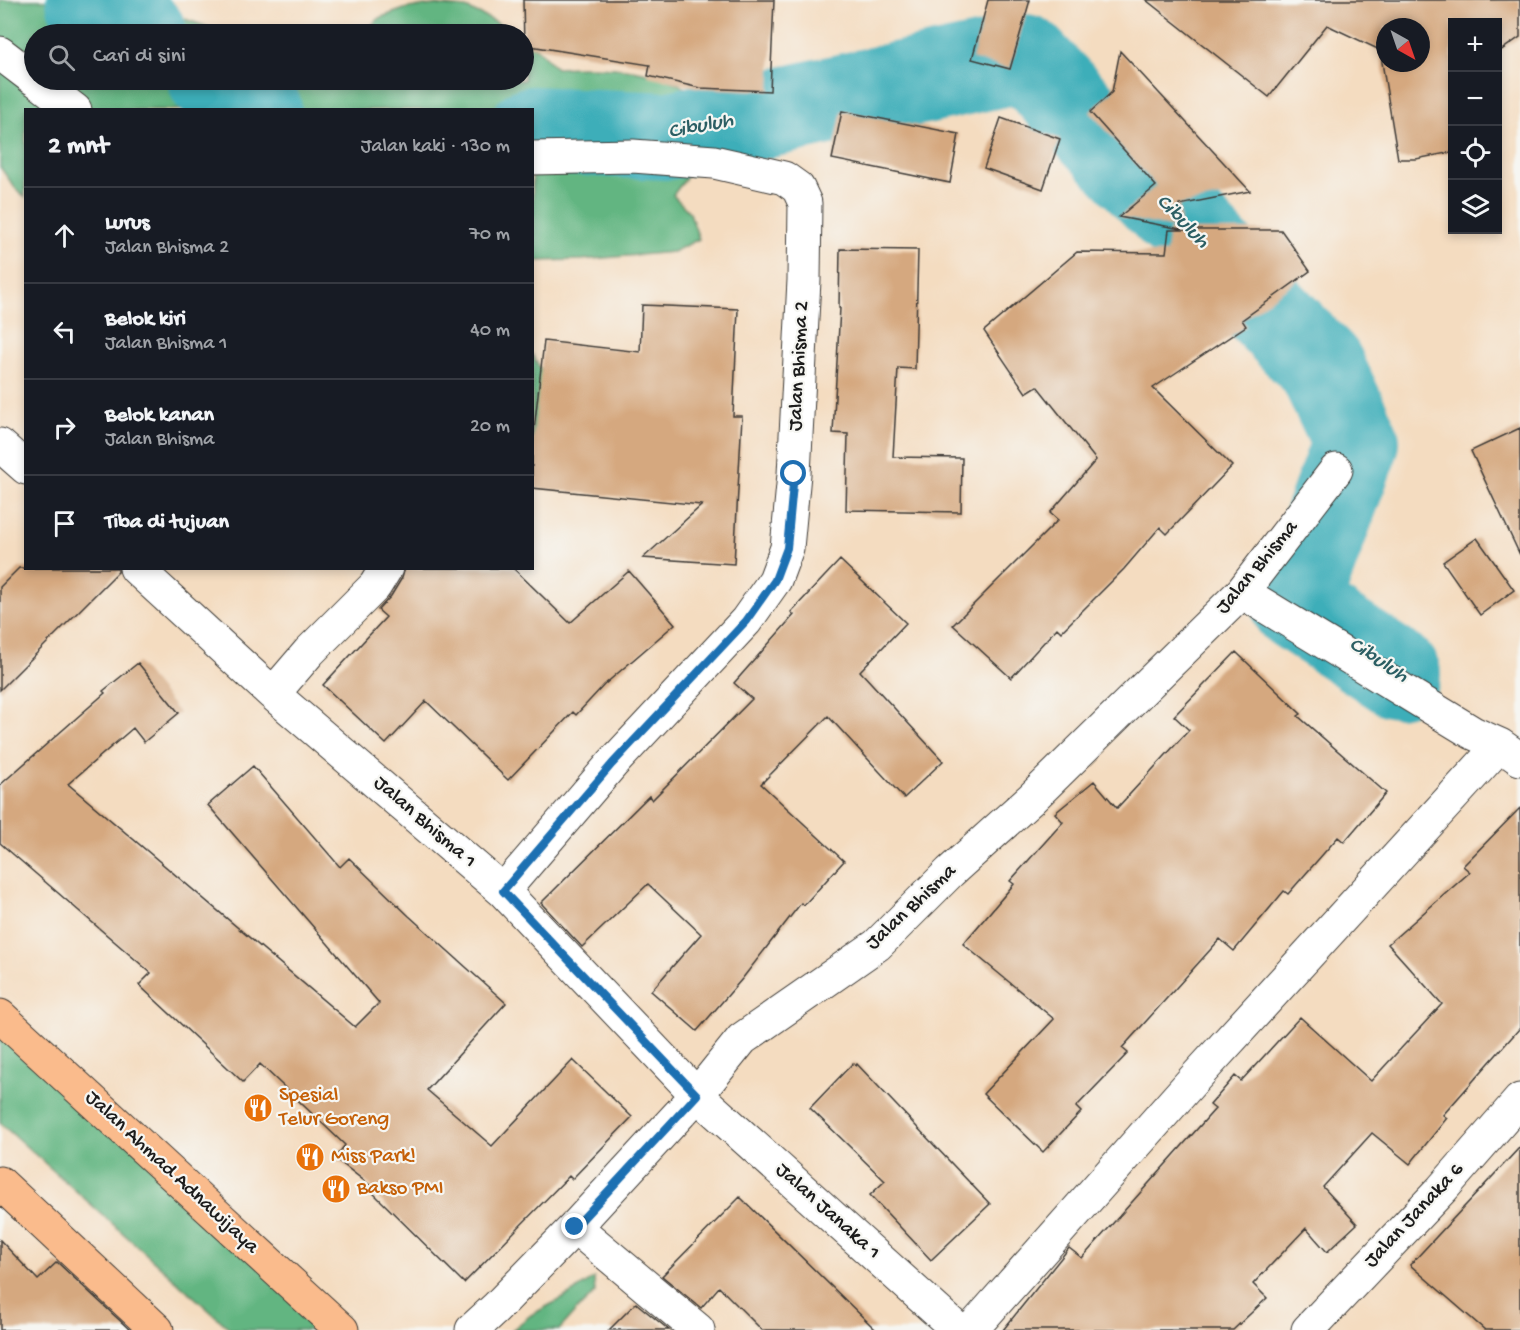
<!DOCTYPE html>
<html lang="id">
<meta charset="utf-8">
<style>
:root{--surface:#171b24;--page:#20242c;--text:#f1f3f6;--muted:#9ea1a6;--line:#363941}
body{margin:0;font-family:"Gochi Hand",sans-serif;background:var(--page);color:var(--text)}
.controls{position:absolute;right:18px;top:18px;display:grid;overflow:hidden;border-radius:0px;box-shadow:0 3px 9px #0003}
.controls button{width:54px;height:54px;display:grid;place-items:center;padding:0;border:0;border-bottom:2px solid var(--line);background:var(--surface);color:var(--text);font:30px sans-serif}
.compass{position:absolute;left:1376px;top:18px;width:54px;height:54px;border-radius:50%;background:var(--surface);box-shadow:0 3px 9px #0003;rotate:140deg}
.stop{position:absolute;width:18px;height:18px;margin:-14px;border:4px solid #1f6fb2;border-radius:50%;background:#fff}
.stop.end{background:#1f6fb2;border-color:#fff;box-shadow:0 2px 6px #0008}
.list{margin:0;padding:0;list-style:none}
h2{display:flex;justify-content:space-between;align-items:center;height:78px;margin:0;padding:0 24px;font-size:26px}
h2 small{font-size:20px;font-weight:400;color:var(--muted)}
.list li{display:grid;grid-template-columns:39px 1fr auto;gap:18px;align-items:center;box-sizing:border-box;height:96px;padding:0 24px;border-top:2px solid var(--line)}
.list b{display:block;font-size:22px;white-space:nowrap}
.list p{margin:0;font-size:20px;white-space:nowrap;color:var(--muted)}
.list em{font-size:20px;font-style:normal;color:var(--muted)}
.icon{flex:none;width:33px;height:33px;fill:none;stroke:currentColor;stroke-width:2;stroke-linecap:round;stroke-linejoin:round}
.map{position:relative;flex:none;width:1520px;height:1330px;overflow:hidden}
.search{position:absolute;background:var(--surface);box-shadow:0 3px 9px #0003;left:24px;top:24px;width:510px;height:66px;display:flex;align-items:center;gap:15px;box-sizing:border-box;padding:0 21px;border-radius:33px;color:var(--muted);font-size:22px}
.panel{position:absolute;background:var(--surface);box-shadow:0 3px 9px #0003;left:24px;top:108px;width:510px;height:462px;border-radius:0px}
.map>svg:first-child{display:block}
.forest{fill:#62b581;stroke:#3f684e;stroke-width:1.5}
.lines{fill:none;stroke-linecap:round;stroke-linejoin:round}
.river{stroke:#3eaeb9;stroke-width:88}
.building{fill:#d5a87f;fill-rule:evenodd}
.minor-casing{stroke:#3c3935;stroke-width:35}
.primary-casing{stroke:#3c3935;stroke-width:35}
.minor{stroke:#fff;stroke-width:33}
.primary{stroke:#fabb8c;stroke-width:33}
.route{stroke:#1f6fb2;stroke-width:8}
.labels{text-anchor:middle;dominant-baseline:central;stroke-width:4.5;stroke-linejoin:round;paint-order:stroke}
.street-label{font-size:21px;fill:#1c1c1c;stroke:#f6f6f2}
.food-label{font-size:21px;fill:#c56008;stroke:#f6f6f2;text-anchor:start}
.water-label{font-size:22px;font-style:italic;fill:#2b5e63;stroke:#f6f6f2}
</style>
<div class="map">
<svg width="1520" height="1330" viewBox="0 0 1520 1330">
<rect width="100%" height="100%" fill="#f6f6f2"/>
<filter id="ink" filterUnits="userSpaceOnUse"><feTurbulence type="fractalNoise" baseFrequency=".0167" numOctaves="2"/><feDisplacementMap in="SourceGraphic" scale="12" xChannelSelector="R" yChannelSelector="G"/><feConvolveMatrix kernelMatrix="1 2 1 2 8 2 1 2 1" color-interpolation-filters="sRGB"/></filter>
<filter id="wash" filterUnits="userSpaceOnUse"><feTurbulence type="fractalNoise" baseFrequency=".008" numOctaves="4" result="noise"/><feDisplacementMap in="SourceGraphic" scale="24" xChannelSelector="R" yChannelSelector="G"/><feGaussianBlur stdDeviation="1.35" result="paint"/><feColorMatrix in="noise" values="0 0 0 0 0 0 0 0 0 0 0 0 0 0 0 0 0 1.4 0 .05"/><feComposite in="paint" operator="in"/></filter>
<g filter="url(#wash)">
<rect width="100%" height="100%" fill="#f4dcc0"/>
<path class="forest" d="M 0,0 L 138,0 L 164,8 L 188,20 L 227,34 L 34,34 L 34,80 L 524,80 L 524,40 L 539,50 L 556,68 C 604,65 659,66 699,97 C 713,108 721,127 730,143 L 715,165 L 690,173 L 673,195 L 690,213 L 699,239 L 673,252 L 581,260 L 533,261 L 532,110 L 26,110 L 25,197 L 15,188 L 0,167 Z
M 435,5 L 466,8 L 494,21 L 515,34 L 363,34 L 379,18 L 407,8 Z
M 532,354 L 550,387 L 532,456 Z
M 0,1029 L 336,1330 L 231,1330 L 0,1123 Z
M 594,1278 L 595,1293 L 576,1311 L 559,1330 L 512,1330 L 531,1315 L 570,1294 Z"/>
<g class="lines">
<path class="river" d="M 90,0 L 143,34
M 212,80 L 258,110
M 532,130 L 667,136 L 1025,58 L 1321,367 L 1356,442 L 1295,607 L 1397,674"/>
</g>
<g id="blocks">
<path class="building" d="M 523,0 L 774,0 L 770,91 L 700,88 L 648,76 L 650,65 L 524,45 Z
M 988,0 L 1030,0 L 1010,69 L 972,59 Z
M 1146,0 L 1520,0 L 1520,37 L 1497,53 L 1497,22 L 1452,22 L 1452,152 L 1416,159 L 1398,159 L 1380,50 L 1327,25 L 1269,97 ZM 1385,27 L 1421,27 L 1421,63 L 1385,63 Z
M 1120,51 L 1250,191 L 1179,205 L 1181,229 L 1119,217 L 1156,186 L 1090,112 L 1112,92 Z
M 842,111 L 959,134 L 950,183 L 832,159 Z
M 1001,118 L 1060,139 L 1043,189 L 984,168 Z
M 1169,230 L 1281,230 L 1310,271 L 1242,320 L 1246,326 L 1153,388 L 1232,466 L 1167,534 L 1160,527 L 1124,569 L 1061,632 L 1057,628 L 1011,678 L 953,625 L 1058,520 L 1050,513 L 1096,460 L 1037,386 L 1026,393 L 984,331 L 1077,252 L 1166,253 Z
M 840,249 L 918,250 L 915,369 L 898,368 L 893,457 L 962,458 L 961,512 L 846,510 L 848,434 L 833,433 L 840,308 L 839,308 Z
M 642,305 L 738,309 L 733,416 L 742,416 L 734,564 L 643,558 L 702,505 L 532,488 L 532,448 L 544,341 L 640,352 Z
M 1520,428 L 1520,555 L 1471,451 Z
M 1477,538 L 1514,590 L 1480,615 L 1443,562 Z
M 840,560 L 906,623 L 860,671 L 943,761 L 904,798 L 828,716 L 761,784 L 844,861 L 804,905 L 801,903 L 742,979 L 697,1031 L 651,991 L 701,934 L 648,884 L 582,947 L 541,903 L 649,796 L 652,800 L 752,699 L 734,683 L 794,615 L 791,612 Z
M 19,568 L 118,568 L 118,572 L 0,690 L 0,587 Z
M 405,568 L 513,568 L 570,623 L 629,571 L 675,624 L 604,685 L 576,715 L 573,712 L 508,780 L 426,701 L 386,744 L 323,685 L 386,617 L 378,610 L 391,596 L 402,578 Z
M 1236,652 L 1301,714 L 1298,716 L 1386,793 L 1344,842 L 1338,837 L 1288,894 L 1284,891 L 1234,951 L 1220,939 L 1122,1048 L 1128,1053 L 1076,1107 L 1081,1112 L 1043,1152 L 983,1094 L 1054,1019 L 963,944 L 1014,884 L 1010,881 L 1063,822 L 1055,813 L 1094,781 L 1117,808 L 1189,730 L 1174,716 Z
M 138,663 L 179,713 L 144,742 L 133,728 L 68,784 L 355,1027 L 379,1003 L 208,805 L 253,766 L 340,867 L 349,858 L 409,916 L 506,1003 L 427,1090 L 492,1146 L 573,1060 L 632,1117 L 572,1179 L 569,1176 L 464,1283 L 370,1190 L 372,1187 L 335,1158 L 345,1145 L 260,1064 L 243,1082 L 139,985 L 151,973 L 0,843 L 0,785 L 105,693 L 103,691 Z
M 1520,808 L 1520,1028 L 1443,1115 L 1447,1118 L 1410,1164 L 1372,1133 L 1323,1187 L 1357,1224 L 1327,1252 L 1306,1228 L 1253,1284 L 1267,1298 L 1233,1330 L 1003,1330 L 1069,1248 L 1082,1258 L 1215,1109 L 1210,1105 L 1235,1076 L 1241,1081 L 1300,1017 L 1371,1081 L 1442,1004 L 1388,944 L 1470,872 L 1463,866 Z
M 853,1063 L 856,1066 L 857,1064 L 990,1204 L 931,1260 L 870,1195 L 885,1181 L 810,1108 Z
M 1520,1147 L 1520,1330 L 1485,1330 L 1410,1265 Z
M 740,1197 L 876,1330 L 762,1330 L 719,1287 L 701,1308 L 662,1276 Z
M 0,1240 L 38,1280 L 57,1262 L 130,1330 L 0,1330 Z
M 636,1303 L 669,1330 L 609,1330 Z"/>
</g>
</g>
<g filter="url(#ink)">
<use href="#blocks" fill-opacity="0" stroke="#3c3935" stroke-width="1.5"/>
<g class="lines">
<g class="minor-casing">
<path id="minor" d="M 0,53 L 34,79
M 36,80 L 75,110
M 0,445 L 26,468
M 136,568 L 273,694 L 503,891 L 697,1095 L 958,1330
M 1242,592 L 1473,733 L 1500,745 L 1520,759
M 273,694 L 309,652 L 375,586 L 386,568
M 503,891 L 612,764 L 746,621 L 775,580 L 787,548 L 794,474 L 804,280 L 805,203 L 798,188 L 784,178 L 714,162 L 633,156 L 532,158
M 575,1227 L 698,1330
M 472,1330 L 496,1308 L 575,1227 L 697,1095 L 742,1039 L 877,945 L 950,872 L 1032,798 L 1242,592 L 1336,470
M 971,1330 L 1194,1079 L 1500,745
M 1308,1330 L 1442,1189 L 1520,1100"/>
</g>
<g class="primary-casing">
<path id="primary" d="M 0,1016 L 342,1330
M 0,1183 L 157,1330"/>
</g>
<use href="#minor" class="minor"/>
<use href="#primary" class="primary"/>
</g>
</g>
<g class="lines" filter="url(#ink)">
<path class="route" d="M 575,1227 L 697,1095 L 503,891 L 612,764 L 746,621 L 775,580 L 787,548 L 794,474"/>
</g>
<defs>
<g id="restaurant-disc" transform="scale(1.5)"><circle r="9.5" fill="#e8710a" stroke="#f6f6f2"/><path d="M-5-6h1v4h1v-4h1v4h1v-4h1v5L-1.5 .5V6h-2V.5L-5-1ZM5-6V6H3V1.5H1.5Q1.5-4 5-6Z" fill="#fff"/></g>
</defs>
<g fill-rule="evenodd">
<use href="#restaurant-disc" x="258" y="1108"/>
<use href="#restaurant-disc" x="310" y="1157"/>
<use href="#restaurant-disc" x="336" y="1189"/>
</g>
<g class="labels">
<g class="street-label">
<text transform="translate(800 366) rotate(-87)">Jalan Bhisma 2</text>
<text transform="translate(1258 568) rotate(-50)">Jalan Bhisma</text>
<text transform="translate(424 823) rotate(41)">Jalan Bhisma 1</text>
<text transform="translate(912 908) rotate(-43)">Jalan Bhisma</text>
<text transform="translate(171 1173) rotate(43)">Jalan Ahmad Adnawijaya</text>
<text transform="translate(827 1212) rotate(42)">Jalan Janaka 1</text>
<text transform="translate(1415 1216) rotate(-47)">Jalan Janaka 6</text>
</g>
<g class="food-label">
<text x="279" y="1096">Spesial<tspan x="279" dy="24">Telur Goreng</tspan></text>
<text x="331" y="1157">Miss Park!</text>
<text x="357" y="1189">Bakso PMI</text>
</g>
<g class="water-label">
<text transform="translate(701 127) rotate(-11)">Cibuluh</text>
<text transform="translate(1182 222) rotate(46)">Cibuluh</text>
<text transform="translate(1378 661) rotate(33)">Cibuluh</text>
</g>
</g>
</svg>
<div class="controls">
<button>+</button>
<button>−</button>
<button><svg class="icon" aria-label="locate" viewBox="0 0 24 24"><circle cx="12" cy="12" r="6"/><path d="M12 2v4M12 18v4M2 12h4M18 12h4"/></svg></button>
<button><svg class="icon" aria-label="layers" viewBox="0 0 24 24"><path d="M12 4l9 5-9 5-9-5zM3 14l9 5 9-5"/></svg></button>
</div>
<svg class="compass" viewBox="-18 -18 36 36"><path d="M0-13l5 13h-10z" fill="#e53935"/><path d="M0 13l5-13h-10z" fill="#9ea1a6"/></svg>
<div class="stop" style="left:794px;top:474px"></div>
<div class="stop end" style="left:575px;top:1227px"></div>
<div class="search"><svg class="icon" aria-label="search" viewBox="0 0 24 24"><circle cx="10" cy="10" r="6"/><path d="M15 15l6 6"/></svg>Cari di sini</div>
<section class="panel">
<h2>2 mnt<small>Jalan kaki · 130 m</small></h2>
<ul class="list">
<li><svg class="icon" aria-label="ahead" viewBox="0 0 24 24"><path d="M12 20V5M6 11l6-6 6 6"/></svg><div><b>Lurus</b><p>Jalan Bhisma 2</p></div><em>70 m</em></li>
<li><svg class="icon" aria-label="left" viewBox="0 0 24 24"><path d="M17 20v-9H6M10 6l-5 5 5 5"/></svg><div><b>Belok kiri</b><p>Jalan Bhisma 1</p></div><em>40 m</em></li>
<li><svg class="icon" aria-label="right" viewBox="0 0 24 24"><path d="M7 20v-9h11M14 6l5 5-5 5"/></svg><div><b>Belok kanan</b><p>Jalan Bhisma</p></div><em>20 m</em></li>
<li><svg class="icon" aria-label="arrive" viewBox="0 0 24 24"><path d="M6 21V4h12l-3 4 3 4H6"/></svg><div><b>Tiba di tujuan</b></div></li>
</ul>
</section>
</div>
